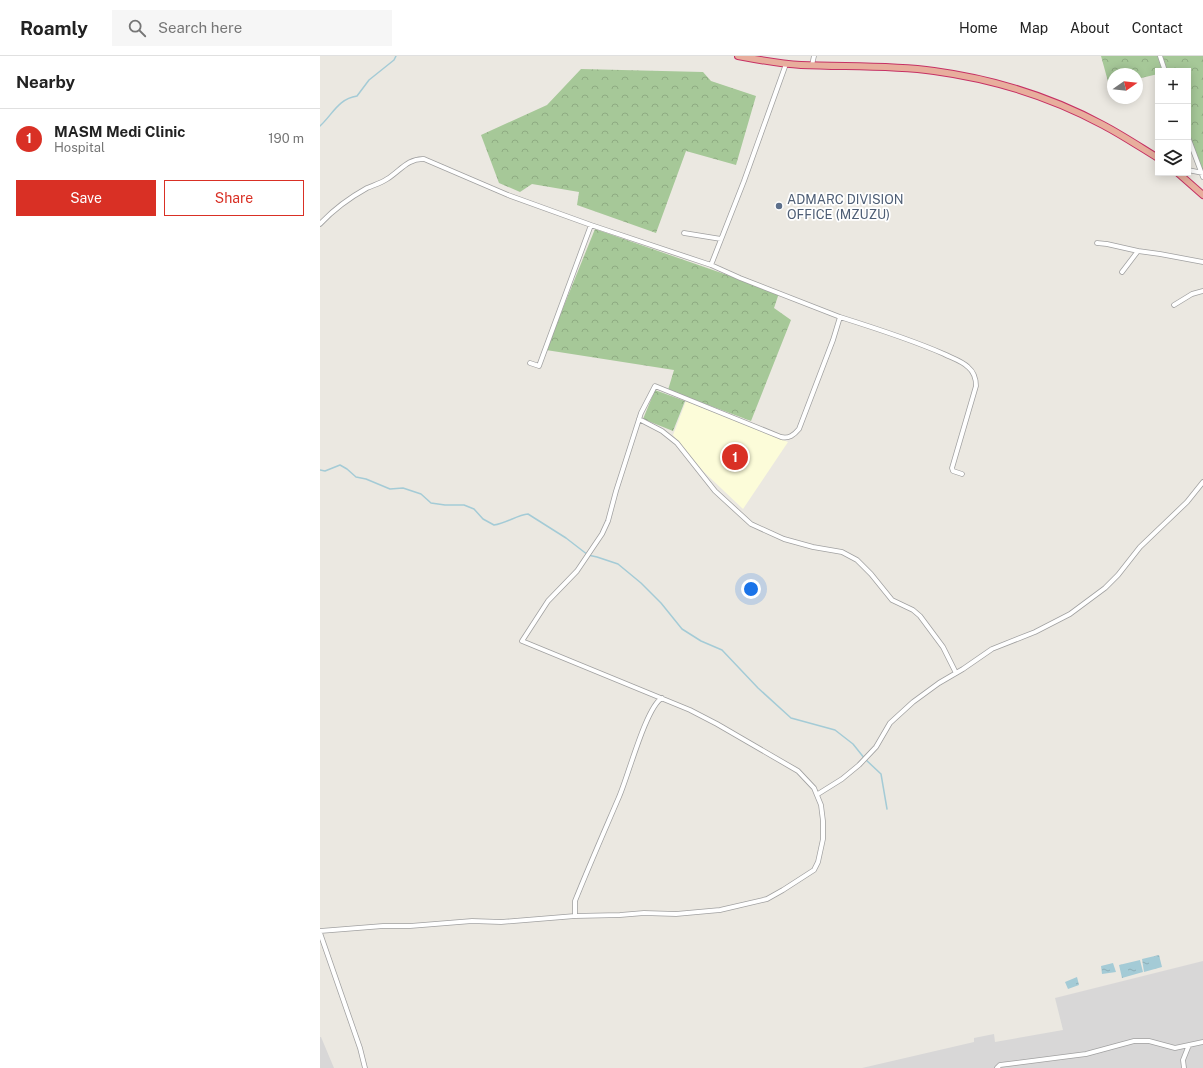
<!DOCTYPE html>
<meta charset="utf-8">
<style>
:root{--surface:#fff;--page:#f6f6f6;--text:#222;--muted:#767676;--line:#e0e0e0;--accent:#d93025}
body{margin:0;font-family:"Public Sans",sans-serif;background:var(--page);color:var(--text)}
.controls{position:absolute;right:12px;top:12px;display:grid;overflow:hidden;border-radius:0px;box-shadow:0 2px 10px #0003}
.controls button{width:36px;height:36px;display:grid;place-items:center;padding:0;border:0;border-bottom:1px solid var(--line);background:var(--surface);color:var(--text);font:20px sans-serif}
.compass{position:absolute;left:787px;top:12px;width:36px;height:36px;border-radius:50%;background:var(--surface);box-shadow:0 2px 10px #0003;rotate:76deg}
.you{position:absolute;left:431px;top:533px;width:14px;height:14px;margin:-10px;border:3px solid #fff;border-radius:50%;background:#1a73e8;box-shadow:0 0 0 6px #1a73e833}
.badge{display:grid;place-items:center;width:26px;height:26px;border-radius:50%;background:var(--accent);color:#fff;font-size:13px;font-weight:700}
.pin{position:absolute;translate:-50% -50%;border:2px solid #fff;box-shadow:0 1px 4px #0006}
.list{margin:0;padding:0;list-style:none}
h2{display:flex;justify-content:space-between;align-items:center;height:52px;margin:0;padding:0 16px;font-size:17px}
h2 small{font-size:13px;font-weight:400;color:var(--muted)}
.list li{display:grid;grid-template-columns:26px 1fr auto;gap:12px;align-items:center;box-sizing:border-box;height:60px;padding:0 16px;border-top:1px solid var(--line)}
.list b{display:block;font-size:15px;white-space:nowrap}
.list p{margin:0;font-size:13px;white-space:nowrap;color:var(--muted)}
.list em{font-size:13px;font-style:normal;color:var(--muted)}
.actions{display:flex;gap:8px;padding:12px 16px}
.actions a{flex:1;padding:9px 0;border:1px solid var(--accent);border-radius:0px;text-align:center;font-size:14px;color:var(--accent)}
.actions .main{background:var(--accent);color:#fff}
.icon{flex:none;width:22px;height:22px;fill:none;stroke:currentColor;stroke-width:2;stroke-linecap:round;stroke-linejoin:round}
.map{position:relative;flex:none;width:883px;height:1012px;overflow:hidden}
header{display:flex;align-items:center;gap:24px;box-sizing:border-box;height:56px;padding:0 20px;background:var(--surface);border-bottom:1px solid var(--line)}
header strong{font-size:19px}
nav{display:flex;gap:22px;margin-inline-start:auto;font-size:14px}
.search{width:280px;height:36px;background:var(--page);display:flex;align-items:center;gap:10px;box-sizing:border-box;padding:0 14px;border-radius:0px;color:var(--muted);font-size:15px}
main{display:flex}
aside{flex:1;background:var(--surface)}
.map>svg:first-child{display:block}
.residential{fill:#d8d7d7}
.education{fill:#fcfcd9}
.forest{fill:url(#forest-crowns)}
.water{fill:url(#water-ripples)}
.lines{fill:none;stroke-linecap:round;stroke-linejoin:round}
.stream{stroke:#a4cbd6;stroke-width:1.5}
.minor-casing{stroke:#a1a1a1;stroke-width:5.5}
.trunk-casing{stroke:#c63164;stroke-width:8}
.minor{stroke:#fff;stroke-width:4}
.trunk{stroke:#e8ae9d;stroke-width:6}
.service-dot{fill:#5c6f8a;stroke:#fff;stroke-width:1.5}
.labels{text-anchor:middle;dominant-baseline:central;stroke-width:3.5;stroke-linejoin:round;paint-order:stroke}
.service-label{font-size:13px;fill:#4e5e75;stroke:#fff;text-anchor:start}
</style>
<header>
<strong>Roamly</strong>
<div class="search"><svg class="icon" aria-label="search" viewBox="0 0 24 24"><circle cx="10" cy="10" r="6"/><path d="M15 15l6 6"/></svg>Search here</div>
<nav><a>Home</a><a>Map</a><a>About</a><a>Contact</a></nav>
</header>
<main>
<aside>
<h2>Nearby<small></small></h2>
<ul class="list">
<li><span class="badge">1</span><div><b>MASM Medi Clinic</b><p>Hospital</p></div><em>190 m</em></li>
</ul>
<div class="actions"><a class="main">Save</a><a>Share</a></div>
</aside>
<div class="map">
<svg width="883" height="1012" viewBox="0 0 883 1012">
<defs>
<pattern id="forest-crowns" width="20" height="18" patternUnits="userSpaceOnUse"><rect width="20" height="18" fill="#a6c898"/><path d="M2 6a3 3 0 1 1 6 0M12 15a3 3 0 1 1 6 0" fill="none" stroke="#8eab82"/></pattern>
<pattern id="water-ripples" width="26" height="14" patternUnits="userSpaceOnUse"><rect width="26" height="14" fill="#a4cbd6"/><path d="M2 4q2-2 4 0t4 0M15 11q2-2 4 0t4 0" fill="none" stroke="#8daeb7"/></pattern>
</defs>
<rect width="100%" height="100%" fill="#ebe8e1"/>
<path class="residential" d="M 883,905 L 883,1012 L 542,1012 L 654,986 L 654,982 L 674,978 L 675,986 L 743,974 L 735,942 Z
M 0,981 L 1,981 L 14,1012 L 0,1012 Z"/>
<path class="education" d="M 366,345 L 468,386 L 423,453 L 384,416 L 353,379 Z"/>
<path class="forest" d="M 781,0 L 883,0 L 883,116 L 868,75 L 868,15 L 838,15 L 838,18 L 817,23 L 817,18 L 793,18 L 793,28 L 789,29 Z
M 261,13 L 383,16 L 391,25 L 436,40 L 416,109 L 366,95 L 336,177 L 257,149 L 259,136 L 212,128 L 200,136 L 179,127 L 161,79 L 227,49 Z
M 275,173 L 459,237 L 454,252 L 471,264 L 431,365 L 348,334 L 354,314 L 226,294 Z
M 335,334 L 365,345 L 353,375 L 323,363 Z"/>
<path class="water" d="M 839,899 L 842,911 L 824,916 L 822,903 Z
M 820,904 L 823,916 L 802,922 L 799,909 Z
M 793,907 L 796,916 L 782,918 L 781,910 Z
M 757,921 L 759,929 L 748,933 L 745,926 Z"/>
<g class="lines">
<path class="stream" d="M 0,70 C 13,58 18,43 37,40 L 49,24 L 74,4 L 76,0
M 0,414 L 5,415 L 20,409 L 27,413 L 36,421 L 46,423 L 70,433 L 83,432 L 101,438 L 111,447 L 125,449 L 144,449 L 154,453 L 163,463 L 174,469 C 187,467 197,459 208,458 L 246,482 L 268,499 L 277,501 L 298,508 L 321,527 L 341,547 L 362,573 L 381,585 L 402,594 L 438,632 L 471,662 L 515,674 L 533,688 L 545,703 L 561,718 L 567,753"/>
<g class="minor-casing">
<path id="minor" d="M 840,0 L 845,15
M 492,9 L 494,0
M 868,81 L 883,121
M 868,114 L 883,117
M 0,168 C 14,153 29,142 47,132 C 54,129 61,127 67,123 C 80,115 88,102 104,103 L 188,139 L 271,169 L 391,209 L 420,222 L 520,261 L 513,284 L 479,373 C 474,379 469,383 461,381 L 335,330 L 321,357 L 296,435 L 288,465 L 282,478 L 257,515 L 228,545 L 202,585 L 370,654 L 397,668 L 478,715 L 494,732 L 501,749 L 503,765 L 503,783 L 498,806 L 494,814 L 463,834 L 447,843 L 400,854 L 356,858 L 324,857 L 300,859 L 255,860 L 181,866 L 152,865 L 90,870 L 63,870 L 0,875
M 364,177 L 401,183
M 777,187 L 787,188 L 818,195
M 391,209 L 424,125 L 466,8
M 802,216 L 818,195 L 840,198 L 883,206
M 854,249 L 872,238 L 883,235
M 520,261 C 555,272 590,283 624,298 C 632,302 642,305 648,311 C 654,316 656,322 656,330 L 632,412 L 633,415 L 642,418
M 210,307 L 219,310 L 271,169
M 319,363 L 342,375 L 357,387 L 395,435 L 431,468 L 464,483 L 493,491 L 522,496 L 537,504 L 551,518 L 572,544 L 593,554 L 600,560 L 623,591 L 636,617
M 498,738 L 522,723 L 539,709 L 556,691 L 570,667 L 593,646 L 619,627 L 643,613 L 672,593 L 715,576 L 750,558 L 785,532 L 798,519 L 820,491 L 867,446 L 883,426
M 255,860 L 255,845 C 269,810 284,776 299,741 C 308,721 326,651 342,642
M 0,877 L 40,992 L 45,1012
M 677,1012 L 680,1009 L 688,1008 L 766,998 L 814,985 L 829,985 L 855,992 L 883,986
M 864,1012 L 863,1004 L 869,989"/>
</g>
<g class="trunk-casing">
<path id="trunk" d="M 418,0 C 439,4 460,8 481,9 C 525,11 570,9 614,15 C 673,23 731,41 783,69 C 802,79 820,91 838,102
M 858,117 L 883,139"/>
</g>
<use href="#minor" class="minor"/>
<use href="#trunk" class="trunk"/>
</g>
<circle class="service-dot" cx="459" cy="150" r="4"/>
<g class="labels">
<g class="service-label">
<text x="467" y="143">ADMARC DIVISION<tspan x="467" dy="15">OFFICE (MZUZU)</tspan></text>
</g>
</g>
</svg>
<div class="controls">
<button>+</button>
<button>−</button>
<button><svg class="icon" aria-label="layers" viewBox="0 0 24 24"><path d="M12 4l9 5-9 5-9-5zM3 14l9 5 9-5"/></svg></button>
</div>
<svg class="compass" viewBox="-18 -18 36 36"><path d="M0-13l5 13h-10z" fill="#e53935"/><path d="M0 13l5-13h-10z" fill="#767676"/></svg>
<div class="you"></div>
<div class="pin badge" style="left:415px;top:401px">1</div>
</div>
</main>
